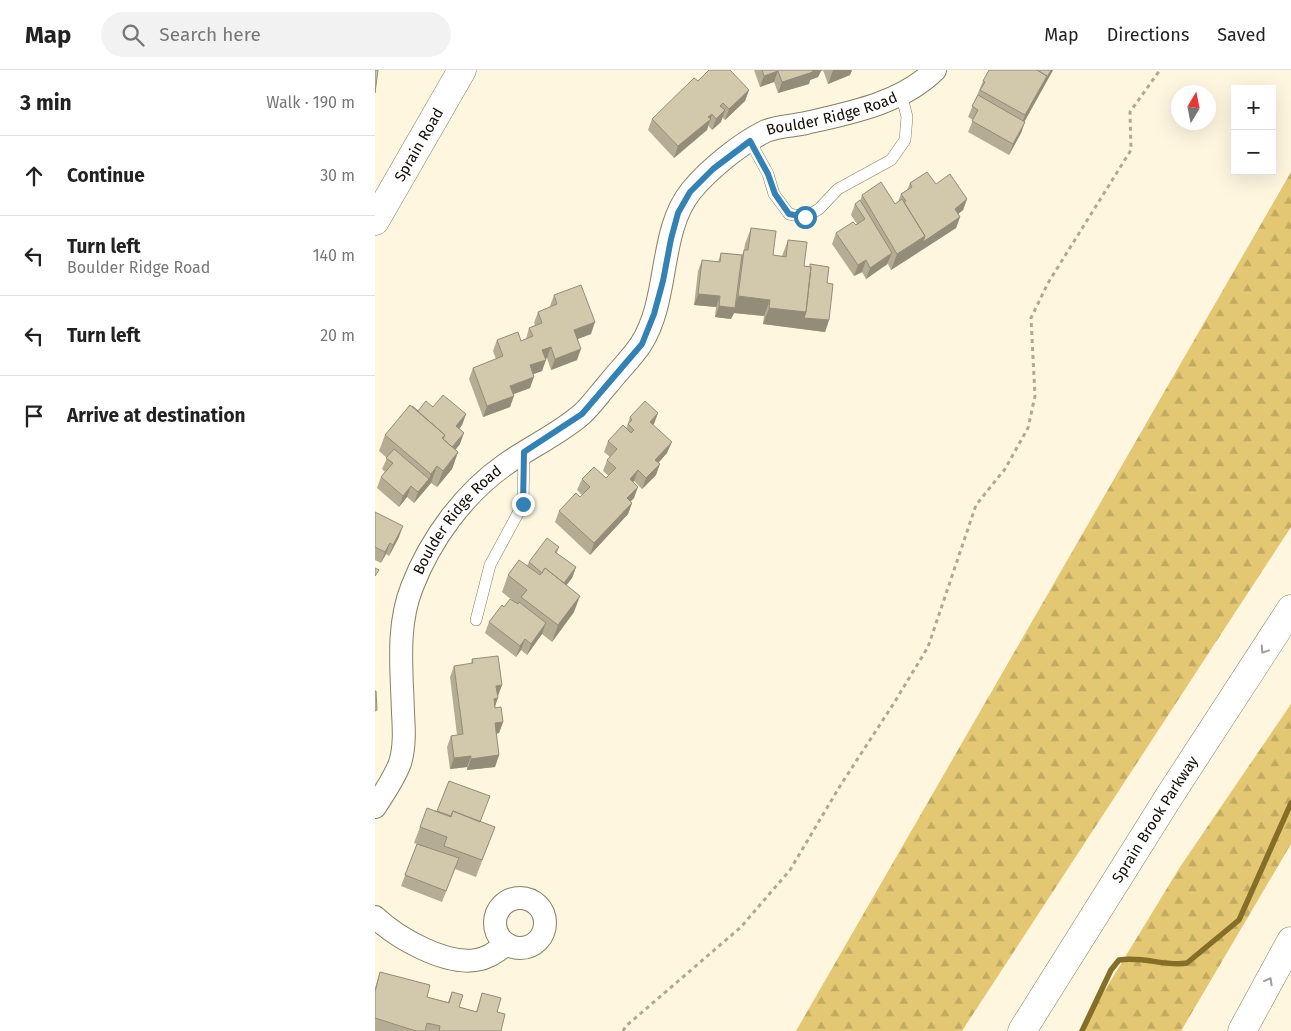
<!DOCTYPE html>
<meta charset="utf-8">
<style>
:root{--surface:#fff;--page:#f2f2f2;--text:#222;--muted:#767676;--line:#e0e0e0}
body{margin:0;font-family:"Fira Sans",sans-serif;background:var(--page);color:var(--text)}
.controls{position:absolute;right:15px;top:15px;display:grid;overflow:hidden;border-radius:0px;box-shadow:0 5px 20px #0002}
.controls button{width:45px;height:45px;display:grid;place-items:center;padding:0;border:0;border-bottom:1px solid var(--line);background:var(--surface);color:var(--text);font:25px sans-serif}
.compass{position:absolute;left:796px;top:15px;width:45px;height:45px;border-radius:50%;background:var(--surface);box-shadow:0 5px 20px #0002;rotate:10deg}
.stop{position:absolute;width:15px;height:15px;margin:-11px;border:4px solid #3481b4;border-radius:50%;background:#fff}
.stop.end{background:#3481b4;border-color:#fff;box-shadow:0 1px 5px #0008}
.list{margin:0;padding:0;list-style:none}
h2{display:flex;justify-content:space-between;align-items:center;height:65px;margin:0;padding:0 20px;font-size:21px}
h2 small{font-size:16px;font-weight:400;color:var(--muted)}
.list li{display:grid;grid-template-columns:32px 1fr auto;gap:15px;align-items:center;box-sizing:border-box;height:80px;padding:0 20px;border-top:1px solid var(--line)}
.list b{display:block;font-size:19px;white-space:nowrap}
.list p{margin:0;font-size:16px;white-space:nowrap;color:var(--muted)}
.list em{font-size:16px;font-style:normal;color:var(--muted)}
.icon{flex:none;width:28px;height:28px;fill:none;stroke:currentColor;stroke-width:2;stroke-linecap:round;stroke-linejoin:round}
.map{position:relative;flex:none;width:916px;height:961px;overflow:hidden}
header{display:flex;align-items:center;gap:30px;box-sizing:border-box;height:70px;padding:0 25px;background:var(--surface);border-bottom:1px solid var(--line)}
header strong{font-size:24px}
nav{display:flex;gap:28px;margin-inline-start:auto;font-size:18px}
.search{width:350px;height:45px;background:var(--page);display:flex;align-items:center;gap:12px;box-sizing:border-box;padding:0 18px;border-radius:28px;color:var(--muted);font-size:19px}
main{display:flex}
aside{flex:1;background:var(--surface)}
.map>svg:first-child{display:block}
.forest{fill:url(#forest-firs)}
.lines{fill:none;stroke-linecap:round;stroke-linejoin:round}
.stream{stroke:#846e28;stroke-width:5.5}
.lane-casing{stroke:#887f65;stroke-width:12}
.street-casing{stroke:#887f65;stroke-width:24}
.secondary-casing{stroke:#887f65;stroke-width:29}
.highway-casing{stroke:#887f65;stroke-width:29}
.path{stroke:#afa896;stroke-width:3;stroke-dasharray:4 4;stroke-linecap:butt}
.lane{stroke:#fff;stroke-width:11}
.street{stroke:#fff;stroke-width:22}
.secondary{stroke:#fff;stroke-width:28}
.highway{stroke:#fff;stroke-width:28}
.wall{fill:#b5ac94}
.shaded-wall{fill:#938c78}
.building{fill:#d2c8ac;stroke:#938c78}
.oneway{stroke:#9f9e9b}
.route{stroke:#3481b4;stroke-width:6}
.labels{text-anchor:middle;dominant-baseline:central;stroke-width:4.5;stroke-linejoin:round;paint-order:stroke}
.street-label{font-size:15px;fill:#100c04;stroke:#fff}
</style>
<header>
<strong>Map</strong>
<div class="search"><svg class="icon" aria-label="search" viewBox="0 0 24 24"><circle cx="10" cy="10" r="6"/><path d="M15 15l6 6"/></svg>Search here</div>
<nav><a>Map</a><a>Directions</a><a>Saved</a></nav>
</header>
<main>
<aside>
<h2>3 min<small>Walk · 190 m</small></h2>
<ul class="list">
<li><svg class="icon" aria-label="ahead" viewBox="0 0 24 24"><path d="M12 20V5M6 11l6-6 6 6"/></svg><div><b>Continue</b></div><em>30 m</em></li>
<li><svg class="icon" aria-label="left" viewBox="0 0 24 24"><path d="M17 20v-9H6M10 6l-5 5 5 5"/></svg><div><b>Turn left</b><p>Boulder Ridge Road</p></div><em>140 m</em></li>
<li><svg class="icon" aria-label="left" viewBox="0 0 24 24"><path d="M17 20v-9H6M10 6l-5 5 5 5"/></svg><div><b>Turn left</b></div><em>20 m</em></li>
<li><svg class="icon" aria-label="arrive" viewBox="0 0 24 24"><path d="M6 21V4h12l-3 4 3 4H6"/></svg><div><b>Arrive at destination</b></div></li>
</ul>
</aside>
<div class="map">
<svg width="916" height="961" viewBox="0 0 916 961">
<defs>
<pattern id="forest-firs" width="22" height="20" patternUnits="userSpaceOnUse" patternTransform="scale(1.25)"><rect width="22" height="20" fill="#e4c772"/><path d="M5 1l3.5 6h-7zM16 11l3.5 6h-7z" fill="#c3aa61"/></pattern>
</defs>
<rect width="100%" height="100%" fill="#fef6df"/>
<path class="forest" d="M 916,102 L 916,457 L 587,961 L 421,961 Z
M 916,634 L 916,774 L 806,961 L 705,961 L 805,797 Z"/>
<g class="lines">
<path class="stream" d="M 707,961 L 736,900 L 744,890 C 769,886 791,897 812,893 L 864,850 L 916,733"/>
<g class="lane-casing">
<path id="lane" d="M 375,71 L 393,104 L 399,124 L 414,144 L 430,147 L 444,139 L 463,119 L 516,90 L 530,70 L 532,47 L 526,23
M 101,550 L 115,495 L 148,434 L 149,382"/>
</g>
<g class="street-casing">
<g id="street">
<path id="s1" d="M 0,737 C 9,723 19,709 25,693 C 30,677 29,659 28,643 C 27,602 21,557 37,517 C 55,470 89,423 131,394 C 154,378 187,362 207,344 C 217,335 225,323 234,313 C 244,300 257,288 266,274 C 295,229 283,162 316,121 C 333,100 366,73 391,61 C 403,56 418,56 431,53 C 475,43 527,33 560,0"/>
<circle cx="145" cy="853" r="25"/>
<path d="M 0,847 C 22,868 70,895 101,890 C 114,888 122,881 132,874"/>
</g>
</g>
<g class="secondary-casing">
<g id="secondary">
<path id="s2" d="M 0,151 L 87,0"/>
</g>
</g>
<g class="highway-casing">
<g id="highway">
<path id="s3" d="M 647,961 L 795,725 L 916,539"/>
<path d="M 867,961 L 916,871"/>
</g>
</g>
<path class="path" d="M 248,961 L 251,956 L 366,857 L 415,800 L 465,716 L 519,633 L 553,577 L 601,435 L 630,399 L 653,358 L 660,326 L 656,248 L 673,213 L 756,80 L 755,42 L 785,0"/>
<use href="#lane" class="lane"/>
<use href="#street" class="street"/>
<use href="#secondary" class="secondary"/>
<use href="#highway" class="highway"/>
</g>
<path class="wall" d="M 379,0 L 477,0 L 475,5 L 453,14 L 448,0 L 446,1 L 443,7 L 435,10 L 434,14 L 403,23 L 399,12 L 385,17 Z
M 678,0 L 650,51 L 646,63 L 634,85 L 593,62 L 598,50 L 593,47 L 608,11 Z
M 323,11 L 374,20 L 370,31 L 350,50 L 347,47 L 346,52 L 337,60 L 333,55 L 332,60 L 299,88 L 273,60 L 277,49 Z
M 535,113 L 561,114 L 592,129 L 588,140 L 583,144 L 585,147 L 581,158 L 516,200 L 513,194 L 491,209 L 487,202 L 479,206 L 457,174 L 461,163 L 482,154 L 476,145 L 480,134 L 485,131 L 487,125 L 520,134 L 523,132 L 526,124 L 532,120 Z
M 376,158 L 398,185 L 407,186 L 413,170 L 429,196 L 435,197 L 435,194 L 452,213 L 454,250 L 450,262 L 388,254 L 389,246 L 359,243 L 356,249 L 340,247 L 341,237 L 319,235 L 323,201 L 327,190 L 343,192 L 346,183 L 367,185 L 369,180 L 370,174 Z
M 179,225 L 216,264 L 202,269 L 202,290 L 176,300 L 172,288 L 170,289 L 167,301 L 158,304 L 155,318 L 138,324 L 135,337 L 108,347 L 94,309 L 98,298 L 121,289 L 118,281 L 122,270 L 146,271 L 151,269 L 154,258 L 160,255 L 159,253 L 163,242 L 175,237 L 175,236 Z
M 58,337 L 91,344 L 87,355 L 84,359 L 85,374 L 80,380 L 83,382 L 77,399 L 62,417 L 56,413 L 39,433 L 32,427 L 24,437 L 2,418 L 6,407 L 10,402 L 7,399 L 12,388 L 4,381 L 10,365 L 43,341 Z
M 283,343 L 278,355 L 292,383 L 283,393 L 281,405 L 267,419 L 259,411 L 258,412 L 259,428 L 255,432 L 257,433 L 253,444 L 215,485 L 180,452 L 184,441 L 205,427 L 207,425 L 202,420 L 207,409 L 231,408 L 234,406 L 228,401 L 232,390 L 235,387 L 229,382 L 233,371 L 251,359 L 255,347 Z
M 0,442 L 24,467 L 14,486 L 11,484 L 6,493 L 0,490 Z
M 184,477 L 182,483 L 201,497 L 197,508 L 191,515 L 199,542 L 177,572 L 167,564 L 152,585 L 146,580 L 141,587 L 110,563 L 114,552 L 137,530 L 127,522 L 133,505 L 152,496 L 154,492 Z
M 97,589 L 127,615 L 122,626 L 120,637 L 128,652 L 124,663 L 121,664 L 124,685 L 120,697 L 92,700 L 92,697 L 75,699 L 72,677 L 76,666 L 82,665 L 75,607 L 79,596 L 96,594 Z
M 74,711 L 105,752 L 120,757 L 101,807 L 80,799 L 67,832 L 26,816 L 42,774 L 39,773 L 52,738 L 62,741 Z
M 5,902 L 52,927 L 73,932 L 77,922 L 84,937 L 101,942 L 107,923 L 122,942 L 126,961 L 0,961 L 0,918 Z"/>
<path class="shaded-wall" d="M 437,0 L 448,0 L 446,1 L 443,7 L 435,10 L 434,14 L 403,23 L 407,12 Z
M 458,0 L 477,0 L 475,5 L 453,14 Z
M 676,0 L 678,0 L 644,61 L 650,45 L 672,6 Z
M 403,1 L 399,12 L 385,17 L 389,6 Z
M 374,20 L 370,31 L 350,50 L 354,39 Z
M 350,40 L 346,52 L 337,60 L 341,49 Z
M 337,44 L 332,60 L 299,88 L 303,76 Z
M 650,52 L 646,63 L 634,85 L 638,74 Z
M 592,129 L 588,140 L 576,150 L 580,139 Z
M 585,147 L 581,158 L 516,200 L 522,184 L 550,166 Z
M 517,183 L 512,194 L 491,209 L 495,198 Z
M 491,190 L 487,202 L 479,206 L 483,195 Z
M 323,224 L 345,226 L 341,237 L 319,235 Z
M 363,226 L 395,230 L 389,246 L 359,243 L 356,249 L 340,247 L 344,236 L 359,238 Z
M 394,238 L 431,242 L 454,250 L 450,262 L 388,254 Z
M 220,252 L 216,264 L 195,272 L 199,260 Z
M 176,277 L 172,288 L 163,292 L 167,280 Z
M 206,279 L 202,290 L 176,300 L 180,289 Z
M 171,290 L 167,301 L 151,307 L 155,295 Z
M 159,307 L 155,318 L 131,327 L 135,316 Z
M 139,326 L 135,337 L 108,347 L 112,336 Z
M 283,343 L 279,354 L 271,363 L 275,352 Z
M 91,344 L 87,355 L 77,367 L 81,356 Z
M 89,363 L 85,374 L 73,389 L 77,378 Z
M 297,372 L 292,383 L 276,401 L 280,390 Z
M 83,382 L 77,399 L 62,417 L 68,401 Z
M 285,394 L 281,405 L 267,419 L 271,408 Z
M 62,396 L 56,413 L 39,433 L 43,422 L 54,409 L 56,404 Z
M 263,400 L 259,411 L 251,420 L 255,409 Z
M 36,416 L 32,427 L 24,437 L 28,426 Z
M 263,417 L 259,428 L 248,439 L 252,428 Z
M 257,433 L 253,444 L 215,485 L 219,473 Z
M 28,456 L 24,467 L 14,486 L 18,475 Z
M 15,473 L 11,484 L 6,493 L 10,482 Z
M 201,497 L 197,508 L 181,529 L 185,518 Z
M 205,526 L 199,542 L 177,572 L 183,555 Z
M 171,553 L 167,564 L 152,585 L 156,574 Z
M 150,569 L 146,580 L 141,587 L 145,576 Z
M 127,615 L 123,626 L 117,627 L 121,616 Z
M 123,628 L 119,639 L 119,629 Z
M 128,652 L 124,663 L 116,664 L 120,653 Z
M 124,685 L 120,697 L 92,700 L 96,689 Z
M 96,686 L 92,697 L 75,699 L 79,688 Z"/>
<path class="building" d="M 0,0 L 3,0 L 0,23 Z
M 334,0 L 355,0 L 374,20 L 354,39 L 348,33 L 345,36 L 350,40 L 341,49 L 337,44 L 333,47 L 336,49 L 303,76 L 277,49 L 319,8 L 323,11 Z
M 387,0 L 437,0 L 438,2 L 407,12 L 403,1 L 389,6 Z
M 614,0 L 662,0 L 672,6 L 650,45 L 605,20 L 610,12 L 608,11 Z
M 662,0 L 676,0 L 670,11 L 672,6 Z
M 603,25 L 650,52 L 638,74 L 597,51 L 603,40 L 597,36 Z
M 552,102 L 561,114 L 575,104 L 592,129 L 580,139 L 585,147 L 548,172 L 550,166 L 529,132 L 531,131 L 526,124 L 537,117 L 535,113 Z
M 506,112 L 520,134 L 527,129 L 550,166 L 522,184 L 487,125 Z
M 485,130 L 517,183 L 495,198 L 491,190 L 483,195 L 461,163 L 478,152 L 481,155 L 490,149 L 480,134 Z
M 376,158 L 401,161 L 398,185 L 411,187 L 413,170 L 432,172 L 429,196 L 436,197 L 431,242 L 394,238 L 395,230 L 363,226 L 369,180 L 373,180 Z
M 346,183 L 367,185 L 360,238 L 344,236 L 345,226 L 323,224 L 327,190 L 345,192 Z
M 435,194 L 454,197 L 452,213 L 458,214 L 454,250 L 429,248 L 431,242 L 436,197 L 435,197 Z
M 206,215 L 220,252 L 199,260 L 206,279 L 180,289 L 176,277 L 167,280 L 171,290 L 155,295 L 159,307 L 135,316 L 139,326 L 112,336 L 98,298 L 128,286 L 122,270 L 143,262 L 146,271 L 158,266 L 154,258 L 167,253 L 163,242 L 182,234 L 179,225 Z
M 68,325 L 91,344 L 81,356 L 89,363 L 77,377 L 68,369 L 70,365 L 37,336 L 43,341 L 51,331 L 58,337 Z
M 270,331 L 283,343 L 275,352 L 297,372 L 280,390 L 285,394 L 271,408 L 263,400 L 255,409 L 263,417 L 252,428 L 257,433 L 219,473 L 184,441 L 201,423 L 205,427 L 215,417 L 207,409 L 219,397 L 231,408 L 241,398 L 232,390 L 242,379 L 233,371 L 248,355 L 256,363 L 259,360 L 253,354 L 257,350 L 255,347 Z
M 35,335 L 70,365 L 67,368 L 83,382 L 68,401 L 62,396 L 56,404 L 10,365 Z
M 19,379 L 54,409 L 43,422 L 36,416 L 28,426 L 6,407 L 18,393 L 11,388 Z
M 0,442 L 28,456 L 18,475 L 15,473 L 10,482 L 0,477 Z
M 172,468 L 184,477 L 180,482 L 201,497 L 189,513 L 170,498 L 167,503 L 154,492 Z
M 144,490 L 165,505 L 170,498 L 205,526 L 183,555 L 146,527 L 152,520 L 133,505 Z
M 0,498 L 4,500 L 0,506 Z
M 135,529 L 143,534 L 144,532 L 171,553 L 156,574 L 150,569 L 145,576 L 114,552 L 127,535 L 129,537 Z
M 123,586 L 127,615 L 121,616 L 123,628 L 119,629 L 120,638 L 126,637 L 128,652 L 120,653 L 124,685 L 96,689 L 96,686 L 79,688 L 76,666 L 88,664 L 79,596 L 98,593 L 97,589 Z
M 0,621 L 1,621 L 2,640 L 0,641 Z
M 74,711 L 115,726 L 105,752 L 78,741 L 76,746 L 62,741 Z
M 52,738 L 76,747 L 78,741 L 120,757 L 107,790 L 69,776 L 72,767 L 45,757 Z
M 42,774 L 84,788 L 71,821 L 30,805 Z
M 5,902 L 55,915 L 52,927 L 74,933 L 77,922 L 88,925 L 84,937 L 102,942 L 107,923 L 126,928 L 122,942 L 130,944 L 126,961 L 64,961 L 65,956 L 52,953 L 50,961 L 41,961 L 0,948 L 0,922 Z"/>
<defs><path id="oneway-chevron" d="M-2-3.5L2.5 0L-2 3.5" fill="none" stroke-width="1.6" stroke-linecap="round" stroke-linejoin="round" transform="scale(1.25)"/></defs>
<g class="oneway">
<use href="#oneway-chevron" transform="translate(889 580) rotate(124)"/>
<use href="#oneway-chevron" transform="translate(894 911) rotate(-61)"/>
</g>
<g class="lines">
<path class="route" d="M 148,434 L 149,382 L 207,344 L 267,274 L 279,244 L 288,211 L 296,169 L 303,143 L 315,122 L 338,99 L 375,71 L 393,104 L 400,124 L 414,144 L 430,147"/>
</g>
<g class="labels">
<g class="street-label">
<text stroke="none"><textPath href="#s1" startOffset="895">Boulder Ridge Road</textPath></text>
<text stroke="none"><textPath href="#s2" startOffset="88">Sprain Road</textPath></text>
<text stroke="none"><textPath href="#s1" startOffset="310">Boulder Ridge Road</textPath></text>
<text stroke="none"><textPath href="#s3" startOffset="250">Sprain Brook Parkway</textPath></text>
</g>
</g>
</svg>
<div class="controls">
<button>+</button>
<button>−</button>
</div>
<svg class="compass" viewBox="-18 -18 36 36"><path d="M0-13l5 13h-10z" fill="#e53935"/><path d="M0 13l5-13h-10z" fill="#767676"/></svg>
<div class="stop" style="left:430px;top:147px"></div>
<div class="stop end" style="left:148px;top:434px"></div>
</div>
</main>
